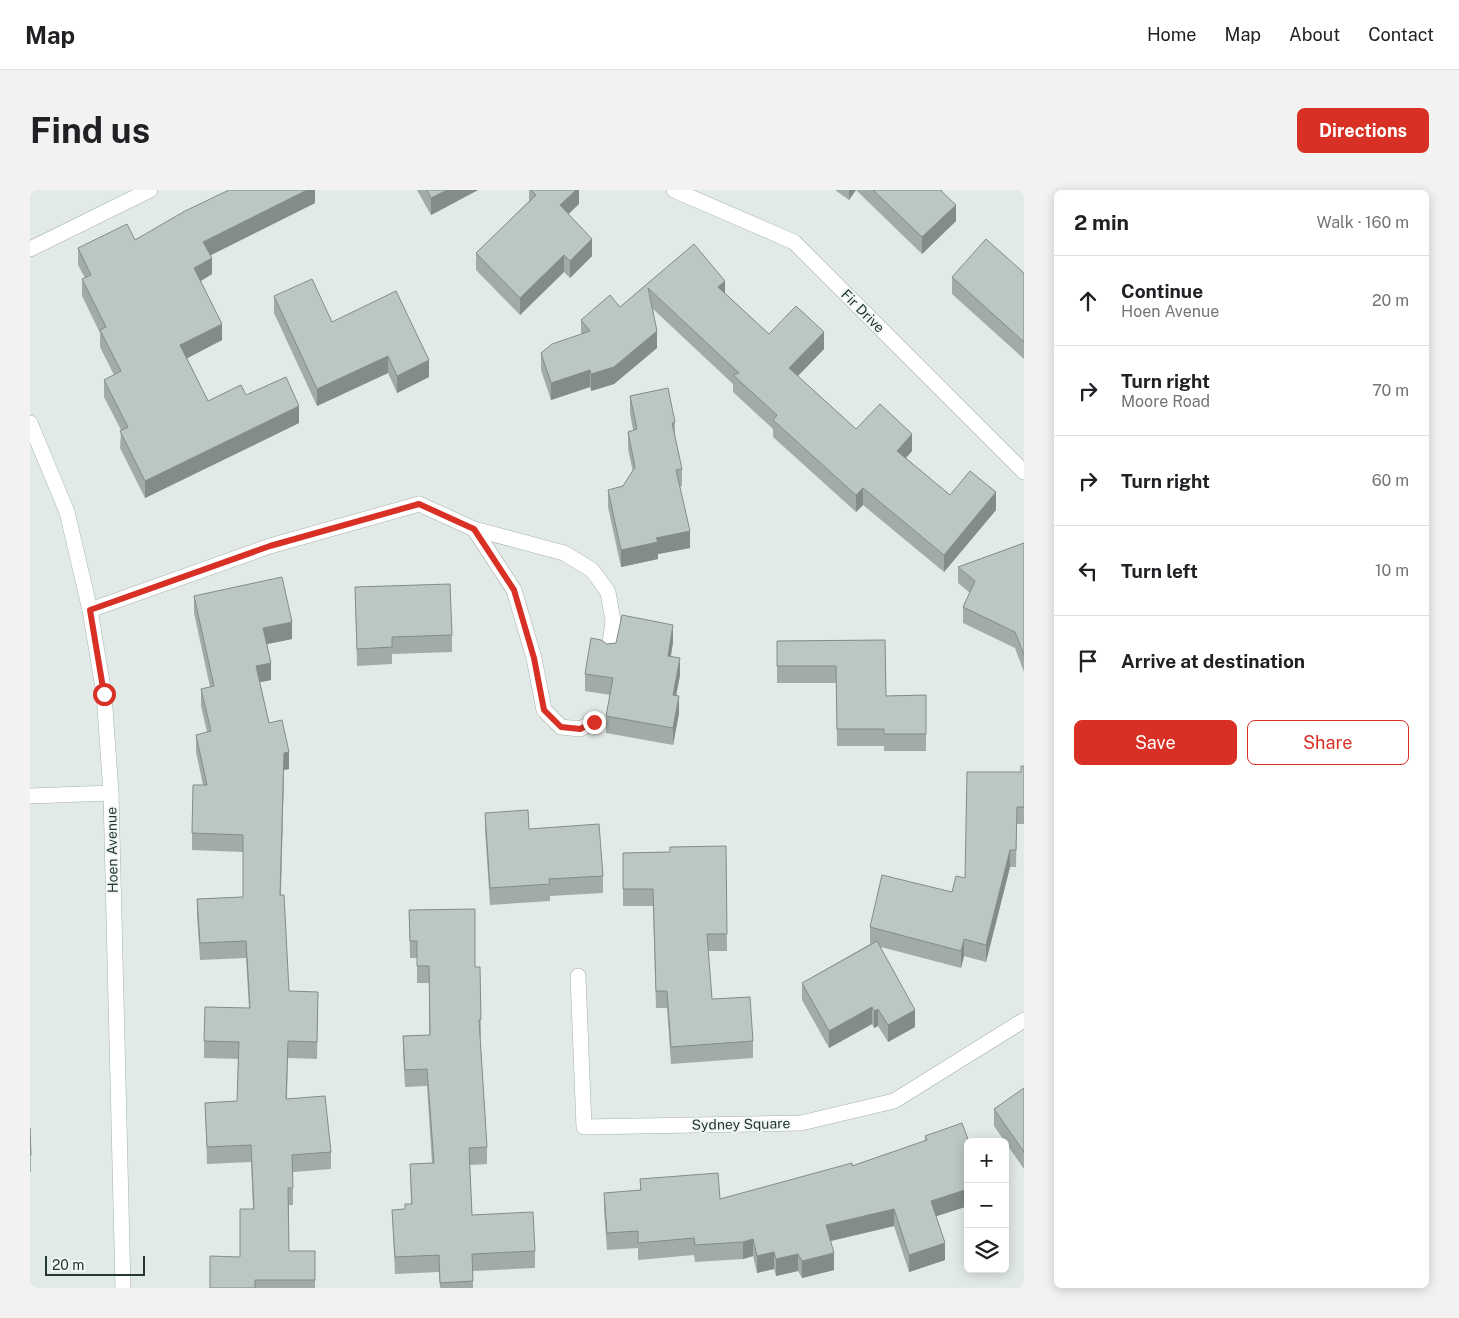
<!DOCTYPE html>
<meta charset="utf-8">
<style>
:root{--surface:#fff;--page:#f2f2f2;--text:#202124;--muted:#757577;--line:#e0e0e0;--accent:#d93025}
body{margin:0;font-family:"Public Sans",sans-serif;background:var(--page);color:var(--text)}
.controls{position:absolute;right:15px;bottom:15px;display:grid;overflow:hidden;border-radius:8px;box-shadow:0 2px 12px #0003}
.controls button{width:45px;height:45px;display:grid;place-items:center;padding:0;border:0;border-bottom:1px solid var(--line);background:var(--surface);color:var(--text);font:25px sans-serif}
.scale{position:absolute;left:15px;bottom:12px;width:100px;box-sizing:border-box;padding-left:5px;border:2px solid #243933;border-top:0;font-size:14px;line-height:18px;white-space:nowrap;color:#243933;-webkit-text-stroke:4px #f2f7f5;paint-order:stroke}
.stop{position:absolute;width:15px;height:15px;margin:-11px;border:4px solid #d93025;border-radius:50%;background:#fff}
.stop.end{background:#d93025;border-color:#fff;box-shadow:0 1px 5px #0008}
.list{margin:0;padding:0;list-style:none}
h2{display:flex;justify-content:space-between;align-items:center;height:65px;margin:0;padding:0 20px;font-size:21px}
h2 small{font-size:16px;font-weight:400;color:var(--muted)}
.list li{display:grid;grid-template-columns:32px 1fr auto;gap:15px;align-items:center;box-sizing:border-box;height:90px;padding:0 20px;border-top:1px solid var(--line)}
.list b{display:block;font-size:19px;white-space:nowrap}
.list p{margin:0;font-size:16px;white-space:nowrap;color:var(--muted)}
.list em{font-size:16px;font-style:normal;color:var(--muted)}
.actions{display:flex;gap:10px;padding:15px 20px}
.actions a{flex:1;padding:11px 0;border:1px solid var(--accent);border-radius:8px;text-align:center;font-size:18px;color:var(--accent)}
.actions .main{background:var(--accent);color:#fff}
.icon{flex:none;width:28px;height:28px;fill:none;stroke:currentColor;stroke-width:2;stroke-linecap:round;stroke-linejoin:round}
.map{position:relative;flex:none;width:994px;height:1098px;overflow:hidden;border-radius:8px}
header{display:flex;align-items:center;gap:30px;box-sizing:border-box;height:70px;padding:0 25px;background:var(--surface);border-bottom:1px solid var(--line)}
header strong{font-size:24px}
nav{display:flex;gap:28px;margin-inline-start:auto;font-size:18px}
.intro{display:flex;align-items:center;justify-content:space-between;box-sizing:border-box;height:120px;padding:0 30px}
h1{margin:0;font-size:35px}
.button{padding:12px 22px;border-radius:8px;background:var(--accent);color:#fff;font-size:18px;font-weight:700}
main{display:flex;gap:30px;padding:0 30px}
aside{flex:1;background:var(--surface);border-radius:8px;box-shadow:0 2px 12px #0003}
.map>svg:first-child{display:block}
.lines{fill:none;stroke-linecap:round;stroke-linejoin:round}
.lane-casing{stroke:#a5b1ad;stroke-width:16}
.street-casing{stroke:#a5b1ad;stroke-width:16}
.secondary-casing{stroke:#a2b5ae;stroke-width:16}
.lane{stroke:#fff;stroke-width:15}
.street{stroke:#fff;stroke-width:15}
.secondary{stroke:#fff;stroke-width:15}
.wall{fill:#a1aca7}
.shaded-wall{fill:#838c88}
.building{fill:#bbc8c2;stroke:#838c88}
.route{stroke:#d93025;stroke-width:6}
.labels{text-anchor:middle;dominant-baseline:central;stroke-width:4;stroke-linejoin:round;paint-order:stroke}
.street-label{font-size:14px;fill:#243933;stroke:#f2f7f5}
</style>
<header>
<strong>Map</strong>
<nav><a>Home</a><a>Map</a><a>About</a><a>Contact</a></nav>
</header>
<div class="intro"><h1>Find us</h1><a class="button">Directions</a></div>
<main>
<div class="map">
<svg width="994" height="1098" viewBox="0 0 994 1098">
<rect width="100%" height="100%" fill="#e2eae7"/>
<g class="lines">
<g class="lane-casing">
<path id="lane" d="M 389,314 L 444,339 L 484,400 L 504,468 L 514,520 L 531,537 L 550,539 L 563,532
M 444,339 L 534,363 L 562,380 L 578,402 L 583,431 L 579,462"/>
</g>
<g class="street-casing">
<path id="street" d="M 644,0 L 764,52 L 994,282
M 0,59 L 120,0
M 60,420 L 240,356 L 389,314
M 0,606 L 81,603
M 548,786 L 554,937 L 771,933 L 864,911 L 994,830"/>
</g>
<g class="secondary-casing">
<path id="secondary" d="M 0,233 L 37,322 L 60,420 L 74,504 L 81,603 L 93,1098"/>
</g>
<use href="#lane" class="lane"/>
<use href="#street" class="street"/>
<use href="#secondary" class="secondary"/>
</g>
<path class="wall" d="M 285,0 L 285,13 L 181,65 L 182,84 L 171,91 L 192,150 L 157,168 L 178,211 L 216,205 L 269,233 L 115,308 L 90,258 L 91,240 L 74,207 L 74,190 L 84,185 L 70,157 L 70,143 L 52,106 L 52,89 L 55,88 L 48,75 L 48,58 L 105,50 Z
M 387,0 L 448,0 L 401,25 Z
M 499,0 L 549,0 L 549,14 L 538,24 L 562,66 L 540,88 L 534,82 L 490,125 L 446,80 L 446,63 L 499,11 Z
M 805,0 L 913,0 L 912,1 L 926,31 L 892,64 L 826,0 L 819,10 Z
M 664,54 L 695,103 L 739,144 L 794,159 L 768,186 L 826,239 L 882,261 L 876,268 L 920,305 L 966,320 L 914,382 L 833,315 L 826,322 L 743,247 L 743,239 L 703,202 L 703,194 L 623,119 L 627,158 L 584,194 L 561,201 L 560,197 L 521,210 L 511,180 L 511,163 L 551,144 L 551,130 L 590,117 Z
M 994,83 L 994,169 L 922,104 L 922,87 Z
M 244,106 L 302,132 L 399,187 L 367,203 L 358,183 L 287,216 L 244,123 Z
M 600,206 L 645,232 L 645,248 L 652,279 L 652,296 L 650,297 L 660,358 L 628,364 L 628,369 L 591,377 L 578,317 L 578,300 L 593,296 L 603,282 L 598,259 L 598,242 L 603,240 L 600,223 Z
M 994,353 L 994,482 L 985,458 L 933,433 L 933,417 L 940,403 L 928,393 L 928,377 Z
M 325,397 L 422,445 L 422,462 L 362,464 L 362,474 L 327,476 Z
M 164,406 L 262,449 L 236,454 L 241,490 L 230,492 L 239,533 L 259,579 L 254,580 L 251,705 L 259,801 L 288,819 L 287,869 L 258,868 L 257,909 L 301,962 L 301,979 L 263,982 L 263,1015 L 259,1015 L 259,1061 L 285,1061 L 285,1098 L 180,1098 L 210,1067 L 223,1019 L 221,972 L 177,974 L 175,913 L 207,911 L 208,869 L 174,868 L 174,851 L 219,818 L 216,768 L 170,770 L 167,726 L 167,709 L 213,707 L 213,662 L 162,660 L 162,643 L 173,595 L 166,562 L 166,545 L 177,542 L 171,516 L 171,499 L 180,497 L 164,423 Z
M 855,450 L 856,506 L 896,505 L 896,561 L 854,561 L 854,556 L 807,556 L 806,493 L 747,493 L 747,451 Z
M 643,452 L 641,466 L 650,485 L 646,506 L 649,523 L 643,555 L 576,543 L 576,526 L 580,505 L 555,501 L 555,484 L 577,454 Z
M 994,576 L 994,634 L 987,634 L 986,677 L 980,677 L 956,772 L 934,766 L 931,778 L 851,757 L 885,837 L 858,852 L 848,836 L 844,838 L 842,834 L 799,858 L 772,810 L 772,793 L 840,754 L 840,737 L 922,702 L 935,688 Z
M 455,623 L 499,639 L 573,686 L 573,703 L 520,706 L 520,711 L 460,715 L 455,640 Z
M 696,656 L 697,761 L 678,761 L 682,809 L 723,851 L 723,868 L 641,874 L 637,818 L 626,818 L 623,716 L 593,716 L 593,663 L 640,662 Z
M 379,720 L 445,777 L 450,777 L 451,846 L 450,846 L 457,957 L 457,974 L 440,975 L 442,1025 L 505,1061 L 505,1078 L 443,1081 L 443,1098 L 410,1098 L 409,1082 L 365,1084 L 362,1020 L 375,1019 L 381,1014 L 380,974 L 402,973 L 397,896 L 375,897 L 373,863 L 373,846 L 399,845 L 399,793 L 387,793 L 387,768 L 380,768 Z
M 994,898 L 994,979 L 964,936 L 964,919 Z
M 0,938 L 1,965 L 1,982 L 0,982 Z
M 895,946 L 938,1016 L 906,1026 L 915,1070 L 879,1082 L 864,1036 L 801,1051 L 804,1080 L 772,1088 L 768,1081 L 746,1086 L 744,1079 L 727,1083 L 723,1066 L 713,1069 L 665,1072 L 664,1065 L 608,1070 L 608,1058 L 577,1060 L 574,1020 L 574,1003 L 610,1000 L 610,989 L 690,1009 L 822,976 L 895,951 Z"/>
<path class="shaded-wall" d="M 277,0 L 285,0 L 285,13 L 173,69 L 173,52 Z
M 417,0 L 448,0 L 401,25 L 401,8 Z
M 546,0 L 549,0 L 549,14 L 530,32 L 530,15 Z
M 819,0 L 826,0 L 819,10 Z
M 926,15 L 926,31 L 892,64 L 892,47 Z
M 562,49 L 562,66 L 540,88 L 540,71 Z
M 534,65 L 534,82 L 490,125 L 490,108 Z
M 182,68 L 182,84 L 164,95 L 164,78 Z
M 695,91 L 695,108 L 688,97 Z
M 192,134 L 192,150 L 150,172 L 150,155 Z
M 627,141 L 627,158 L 584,194 L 561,201 L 561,184 Z
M 794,142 L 794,159 L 759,195 L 759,178 Z
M 358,166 L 358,183 L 287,216 L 287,199 Z
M 399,170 L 399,187 L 367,203 L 367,186 Z
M 560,180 L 560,197 L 521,210 L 521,193 Z
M 269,216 L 269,233 L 115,308 L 115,291 Z
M 882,244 L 882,261 L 867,278 L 867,261 Z
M 833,298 L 833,315 L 826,322 L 826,305 Z
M 966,302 L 966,320 L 914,382 L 914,365 Z
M 660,341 L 660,358 L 628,364 L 628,369 L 591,377 L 591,360 L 626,348 Z
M 262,432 L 262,449 L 233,455 L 233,438 Z
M 643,435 L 643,452 L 638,483 L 638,466 Z
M 650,468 L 650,485 L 643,522 L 643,505 Z
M 241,473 L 241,490 L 226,493 L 226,476 Z
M 649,506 L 649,523 L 643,555 L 643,538 Z
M 259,562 L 259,579 L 254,580 L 250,722 L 254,563 Z
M 980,660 L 980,677 L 956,772 L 956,755 Z
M 934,749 L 934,766 L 931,778 L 931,761 Z
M 842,817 L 842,834 L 799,858 L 799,841 Z
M 848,819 L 848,836 L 844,838 L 844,821 Z
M 885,820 L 885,837 L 858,852 L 858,835 Z
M 938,999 L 938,1016 L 901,1028 L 901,1011 Z
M 864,1019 L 864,1036 L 796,1052 L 796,1035 Z
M 723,1049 L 723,1066 L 713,1069 L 713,1052 Z
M 915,1053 L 915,1070 L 879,1082 L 879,1065 Z
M 744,1062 L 744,1079 L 727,1083 L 727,1066 Z
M 804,1063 L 804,1080 L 772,1088 L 772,1071 Z
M 768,1064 L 768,1081 L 746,1086 L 746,1069 Z"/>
<path class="building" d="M 199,0 L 277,0 L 173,52 L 182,68 L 164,78 L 192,134 L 150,155 L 178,211 L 211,195 L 216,205 L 256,187 L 269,216 L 115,291 L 90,241 L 98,237 L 74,190 L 91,181 L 70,140 L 76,137 L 52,89 L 61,85 L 48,58 L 97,34 L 105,50 L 155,21 Z
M 397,0 L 417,0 L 401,8 Z
M 501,0 L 546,0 L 530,15 L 562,49 L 540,71 L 534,65 L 490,108 L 446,63 L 506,5 Z
M 843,0 L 910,0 L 926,15 L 892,47 Z
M 956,49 L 994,83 L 994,152 L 922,87 Z
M 664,54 L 695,91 L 688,97 L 739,144 L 766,116 L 794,142 L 759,178 L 826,239 L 850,214 L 882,244 L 867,261 L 920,305 L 940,281 L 966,302 L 914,365 L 833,298 L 826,305 L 743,230 L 747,225 L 703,185 L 709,183 L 618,98 L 627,141 L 584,177 L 561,184 L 560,180 L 521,193 L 511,163 L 522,154 L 560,141 L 551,130 L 580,105 L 590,117 Z
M 282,89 L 302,132 L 366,101 L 399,170 L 367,186 L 358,166 L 287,199 L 244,106 Z
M 638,198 L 645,232 L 642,233 L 652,279 L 646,280 L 660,341 L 626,348 L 628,352 L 591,360 L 578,300 L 593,296 L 605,277 L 598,242 L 607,239 L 600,206 Z
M 994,353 L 994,465 L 985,442 L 933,417 L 945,391 L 928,377 Z
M 252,387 L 262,432 L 233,438 L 241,473 L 226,476 L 239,533 L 252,530 L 259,562 L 254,563 L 250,705 L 254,705 L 259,801 L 288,802 L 287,852 L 258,851 L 256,909 L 295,906 L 301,962 L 262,965 L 263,998 L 258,998 L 259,1061 L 285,1061 L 285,1090 L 225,1090 L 225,1098 L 180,1098 L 180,1066 L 210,1067 L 210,1019 L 224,1019 L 221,955 L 177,957 L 175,913 L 207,911 L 209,852 L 174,851 L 175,817 L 220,818 L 216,751 L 170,753 L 167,709 L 213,707 L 213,645 L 162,643 L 163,595 L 177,595 L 166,545 L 181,541 L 171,499 L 184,496 L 164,406 Z
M 420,394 L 422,445 L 362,447 L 362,457 L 327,459 L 325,397 Z
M 592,425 L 643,435 L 638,466 L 650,468 L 643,505 L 649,506 L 643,538 L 576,526 L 583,488 L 555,484 L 561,448 L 571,450 L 577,454 L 586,453 Z
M 855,450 L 856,506 L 896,505 L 896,544 L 854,544 L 854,539 L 807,539 L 806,476 L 747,476 L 747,451 Z
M 991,576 L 994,576 L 994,617 L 987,617 L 986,660 L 980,660 L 956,755 L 934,749 L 931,761 L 840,737 L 852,685 L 922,702 L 926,686 L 935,688 L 937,582 L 991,582 Z
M 498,620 L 499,639 L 569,634 L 573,686 L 519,689 L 520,694 L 460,698 L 455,623 Z
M 696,656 L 697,744 L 677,744 L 682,809 L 720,807 L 723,851 L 641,857 L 637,801 L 626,801 L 623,699 L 593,699 L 593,663 L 640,662 L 640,657 Z
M 445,719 L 445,777 L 450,777 L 451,829 L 449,830 L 457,957 L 439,958 L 442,1025 L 503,1022 L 505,1061 L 442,1064 L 443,1091 L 410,1093 L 409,1065 L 365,1067 L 362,1020 L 375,1019 L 375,1014 L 382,1014 L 380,974 L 404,973 L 397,879 L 375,880 L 373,846 L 400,845 L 399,776 L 387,776 L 387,751 L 380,751 L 379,720 Z
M 847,751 L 885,820 L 858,835 L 848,819 L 844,821 L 842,817 L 799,841 L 772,793 Z
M 994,898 L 994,962 L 964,919 Z
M 932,933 L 939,952 L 938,952 L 938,999 L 901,1011 L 915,1053 L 879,1065 L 864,1019 L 796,1035 L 804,1063 L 772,1071 L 768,1064 L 746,1069 L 744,1062 L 727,1066 L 723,1049 L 713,1052 L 665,1055 L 664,1048 L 608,1053 L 608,1041 L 577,1043 L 574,1003 L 611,1000 L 610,989 L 688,983 L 690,1009 L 822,973 L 822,976 L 897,950 L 895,946 Z
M 0,938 L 1,965 L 0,965 Z"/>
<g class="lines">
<path class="route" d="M 74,504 L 60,420 L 240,356 L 389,314 L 444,339 L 484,400 L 504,468 L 514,520 L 531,537 L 550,539 L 564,532"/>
</g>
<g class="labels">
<g class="street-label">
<text transform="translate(833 121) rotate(45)">Fir Drive</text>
<text transform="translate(82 660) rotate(-91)">Hoen Avenue</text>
<text transform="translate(711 934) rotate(-1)">Sydney Square</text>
</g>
</g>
</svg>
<div class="controls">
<button>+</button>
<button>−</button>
<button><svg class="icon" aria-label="layers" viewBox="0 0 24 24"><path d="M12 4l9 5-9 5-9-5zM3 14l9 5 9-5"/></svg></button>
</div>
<div class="scale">20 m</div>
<div class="stop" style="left:74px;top:504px"></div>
<div class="stop end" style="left:564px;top:532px"></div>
</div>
<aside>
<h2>2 min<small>Walk · 160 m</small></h2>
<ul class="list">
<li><svg class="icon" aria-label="ahead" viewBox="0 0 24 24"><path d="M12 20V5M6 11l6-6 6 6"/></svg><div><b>Continue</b><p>Hoen Avenue</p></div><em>20 m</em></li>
<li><svg class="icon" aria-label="right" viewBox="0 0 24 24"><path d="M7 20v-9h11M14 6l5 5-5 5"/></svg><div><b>Turn right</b><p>Moore Road</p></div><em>70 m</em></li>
<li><svg class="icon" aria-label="right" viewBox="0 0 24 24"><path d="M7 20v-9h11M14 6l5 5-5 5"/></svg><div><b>Turn right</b></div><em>60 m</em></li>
<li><svg class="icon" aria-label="left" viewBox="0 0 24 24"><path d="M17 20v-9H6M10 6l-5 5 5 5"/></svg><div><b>Turn left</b></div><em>10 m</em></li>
<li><svg class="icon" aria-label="arrive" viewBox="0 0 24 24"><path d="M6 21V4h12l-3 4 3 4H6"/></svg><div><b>Arrive at destination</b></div></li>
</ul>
<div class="actions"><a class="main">Save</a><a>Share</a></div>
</aside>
</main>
